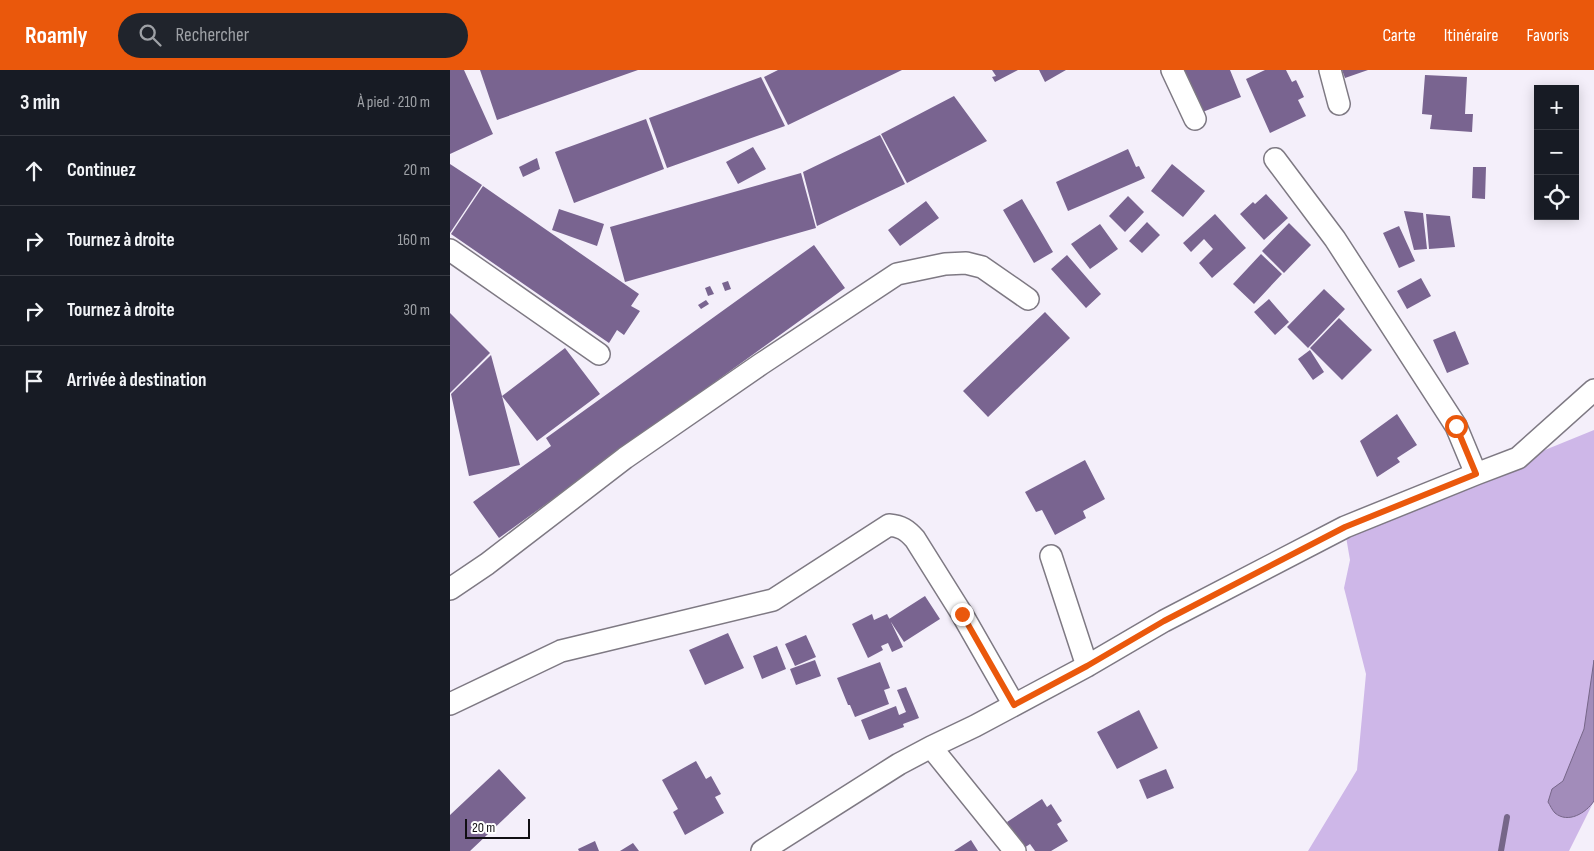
<!DOCTYPE html>
<html lang="fr">
<meta charset="utf-8">
<style>
:root{--surface:#171b24;--page:#20242c;--text:#f1f3f6;--muted:#9ea1a6;--line:#363941;--accent:#ea580c}
body{margin:0;font-family:"Sofia Sans Condensed",sans-serif;background:var(--page);color:var(--text)}
.controls{position:absolute;right:15px;top:15px;display:grid;overflow:hidden;border-radius:0px;box-shadow:0 2px 12px #0003}
.controls button{width:45px;height:45px;display:grid;place-items:center;padding:0;border:0;border-bottom:1px solid var(--line);background:var(--surface);color:var(--text);font:25px sans-serif}
.scale{position:absolute;left:15px;bottom:12px;width:65px;box-sizing:border-box;padding-left:5px;border:2px solid #110f13;border-top:0;font-size:14px;line-height:18px;white-space:nowrap;color:#110f13;-webkit-text-stroke:4px #fff;paint-order:stroke}
.stop{position:absolute;width:15px;height:15px;margin:-11px;border:4px solid #ea580c;border-radius:50%;background:#fff}
.stop.end{background:#ea580c;border-color:#fff;box-shadow:0 1px 5px #0008}
.list{margin:0;padding:0;list-style:none}
h2{display:flex;justify-content:space-between;align-items:center;height:65px;margin:0;padding:0 20px;font-size:21px}
h2 small{font-size:16px;font-weight:400;color:var(--muted)}
.list li{display:grid;grid-template-columns:32px 1fr auto;gap:15px;align-items:center;box-sizing:border-box;height:70px;padding:0 20px;border-top:1px solid var(--line)}
.list b{display:block;font-size:19px;white-space:nowrap}
.list em{font-size:16px;font-style:normal;color:var(--muted)}
.icon{flex:none;width:28px;height:28px;fill:none;stroke:currentColor;stroke-width:2;stroke-linecap:round;stroke-linejoin:round}
.map{position:relative;flex:none;width:1144px;height:781px;overflow:hidden}
header{display:flex;align-items:center;gap:30px;box-sizing:border-box;height:70px;padding:0 25px;background:var(--accent);color:#fff}
header strong{font-size:24px}
nav{display:flex;gap:28px;margin-inline-start:auto;font-size:18px}
.search{width:350px;height:45px;background:var(--page);display:flex;align-items:center;gap:12px;box-sizing:border-box;padding:0 18px;border-radius:28px;color:var(--muted);font-size:19px}
main{display:flex}
aside{flex:1;background:var(--surface)}
.map>svg:first-child{display:block}
.forest{fill:#ceb7e8}
.water{fill:#a28cba;stroke:#766688}
.lines{fill:none;stroke-linecap:round;stroke-linejoin:round}
.stream{stroke:#766688;stroke-width:6}
.building{fill:#796490}
.street-casing{stroke:#7e7983;stroke-width:24}
.street{stroke:#fff;stroke-width:21}
.route{stroke:#ea580c;stroke-width:6}
</style>
<header>
<strong>Roamly</strong>
<div class="search"><svg class="icon" aria-label="search" viewBox="0 0 24 24"><circle cx="10" cy="10" r="6"/><path d="M15 15l6 6"/></svg>Rechercher</div>
<nav><a>Carte</a><a>Itinéraire</a><a>Favoris</a></nav>
</header>
<main>
<aside>
<h2>3 min<small>À pied · 210 m</small></h2>
<ul class="list">
<li><svg class="icon" aria-label="ahead" viewBox="0 0 24 24"><path d="M12 20V5M6 11l6-6 6 6"/></svg><div><b>Continuez</b></div><em>20 m</em></li>
<li><svg class="icon" aria-label="right" viewBox="0 0 24 24"><path d="M7 20v-9h11M14 6l5 5-5 5"/></svg><div><b>Tournez à droite</b></div><em>160 m</em></li>
<li><svg class="icon" aria-label="right" viewBox="0 0 24 24"><path d="M7 20v-9h11M14 6l5 5-5 5"/></svg><div><b>Tournez à droite</b></div><em>30 m</em></li>
<li><svg class="icon" aria-label="arrive" viewBox="0 0 24 24"><path d="M6 21V4h12l-3 4 3 4H6"/></svg><div><b>Arrivée à destination</b></div></li>
</ul>
</aside>
<div class="map">
<svg width="1144" height="781" viewBox="0 0 1144 781">
<rect width="100%" height="100%" fill="#f4effa"/>
<path class="forest" d="M 1144,360 L 1144,731 L 1119,781 L 858,781 L 907,700 L 916,604 L 894,518 L 900,490 L 895,461 Z"/>
<path class="water" d="M 1144,590 L 1144,731 C 1136,743 1118,754 1105,743 C 1102,740 1100,735 1098,732 L 1102,719 L 1113,711 L 1134,659 Z"/>
<g class="lines">
<path class="stream" d="M 1051,781 L 1057,747"/>
</g>
<path class="building" d="M 0,0 L 14,0 L 43,64 L 0,84 Z
M 30,0 L 188,0 L 47,50 Z
M 328,0 L 452,0 L 338,55 L 314,7 Z
M 542,0 L 568,0 L 545,12 L 542,7 L 546,6 Z
M 589,0 L 616,0 L 595,12 Z
M 733,0 L 780,0 L 791,27 L 750,43 Z
M 815,0 L 836,0 L 842,12 L 846,10 L 854,27 L 848,30 L 856,46 L 820,63 L 796,9 Z
M 892,0 L 918,0 L 895,8 Z
M 975,5 L 1017,7 L 1015,44 L 1023,44 L 1022,62 L 980,59 L 982,45 L 972,44 Z
M 311,7 L 335,56 L 217,98 L 199,48 Z
M 504,26 L 537,71 L 457,113 L 431,64 Z
M 196,49 L 214,99 L 124,133 L 105,82 Z
M 430,65 L 455,114 L 367,156 L 353,102 Z
M 303,77 L 316,99 L 288,114 L 276,92 Z
M 678,79 L 686,97 L 689,96 L 695,108 L 618,141 L 606,112 Z
M 87,88 L 90,99 L 73,107 L 69,97 Z
M 0,94 L 32,115 L 0,163 Z
M 722,94 L 755,121 L 733,147 L 701,121 Z
M 1023,97 L 1036,97 L 1035,129 L 1022,128 Z
M 351,103 L 366,158 L 175,212 L 160,157 Z
M 33,116 L 189,224 L 181,236 L 190,241 L 174,265 L 167,260 L 159,273 L 1,164 Z
M 816,124 L 838,148 L 814,170 L 790,144 L 803,132 L 805,134 Z
M 678,126 L 694,142 L 675,162 L 659,146 Z
M 572,129 L 603,182 L 584,193 L 553,140 Z
M 476,131 L 489,148 L 450,176 L 438,160 Z
M 109,139 L 154,154 L 147,176 L 102,160 Z
M 954,141 L 973,143 L 977,179 L 964,180 Z
M 765,144 L 796,178 L 762,208 L 749,193 L 763,179 L 754,169 L 741,182 L 733,173 Z
M 976,144 L 1000,146 L 1005,177 L 979,179 Z
M 697,152 L 710,165 L 692,183 L 679,171 Z
M 839,153 L 861,175 L 834,203 L 812,181 Z
M 650,154 L 668,179 L 640,199 L 621,174 Z
M 949,156 L 965,191 L 949,198 L 933,163 Z
M 364,175 L 395,218 L 49,468 L 23,432 L 101,376 L 96,368 Z
M 811,184 L 832,204 L 804,234 L 783,214 Z
M 617,185 L 651,224 L 636,238 L 601,199 Z
M 971,208 L 981,226 L 957,239 L 947,221 Z
M 278,211 L 281,219 L 275,221 L 272,213 Z
M 260,216 L 264,224 L 258,226 L 255,218 Z
M 874,219 L 895,239 L 858,278 L 837,257 Z
M 819,229 L 839,252 L 825,265 L 804,242 Z
M 256,230 L 259,234 L 251,239 L 248,235 Z
M 595,242 L 620,268 L 538,347 L 513,321 Z
M 0,243 L 40,283 L 0,323 Z
M 889,248 L 922,280 L 892,310 L 860,278 Z
M 1005,261 L 1019,294 L 997,303 L 983,270 Z
M 115,278 L 150,324 L 87,371 L 52,326 L 70,395 L 19,406 L 1,324 L 41,285 L 52,326 Z
M 860,280 L 874,302 L 863,310 L 848,289 Z
M 947,344 L 967,375 L 947,388 L 950,392 L 927,407 L 910,371 Z
M 635,390 L 655,429 L 633,441 L 636,448 L 605,465 L 592,440 L 586,442 L 575,422 Z
M 475,526 L 490,549 L 454,572 L 439,549 Z
M 422,544 L 424,550 L 437,544 L 453,577 L 442,582 L 438,573 L 431,576 L 433,580 L 418,588 L 402,554 Z
M 278,563 L 294,598 L 255,615 L 239,580 Z
M 356,565 L 366,587 L 345,596 L 335,574 Z
M 327,576 L 336,599 L 312,609 L 303,586 Z
M 365,590 L 371,606 L 346,615 L 340,599 Z
M 430,592 L 440,618 L 434,620 L 439,634 L 405,647 L 400,635 L 398,635 L 387,608 Z
M 456,617 L 469,648 L 453,654 L 454,657 L 419,670 L 411,650 L 446,636 L 449,645 L 456,642 L 447,620 Z
M 689,640 L 708,678 L 667,699 L 647,662 Z
M 246,691 L 256,709 L 261,706 L 271,724 L 265,727 L 274,743 L 235,765 L 223,742 L 228,739 L 212,710 Z
M 49,699 L 76,728 L 20,781 L 0,781 L 0,745 Z
M 716,699 L 724,718 L 697,729 L 689,710 Z
M 592,729 L 597,737 L 601,734 L 612,751 L 607,754 L 618,771 L 601,781 L 585,781 L 580,774 L 574,778 L 557,752 Z
M 521,770 L 528,781 L 504,781 Z
M 145,771 L 149,781 L 129,781 L 128,779 Z
M 183,773 L 189,781 L 170,781 Z"/>
<g class="lines">
<g class="street-casing">
<path id="street" d="M 722,0 L 745,49
M 880,0 L 889,34
M 825,89 L 885,169 L 1006,356 L 1026,404
M 0,180 L 149,284
M 601,486 L 637,596
M 0,519 L 37,494 L 175,388 L 311,294 L 447,204 L 495,194 L 516,193 L 532,197 L 578,229
M 0,634 L 111,581 L 323,530 L 439,455 C 451,456 457,460 465,469 L 512,544 L 564,635
M 481,677 L 525,656 L 637,596 L 714,551 L 895,457 L 1026,404 L 1068,388 L 1144,320
M 312,781 L 449,694 L 481,677 L 565,781"/>
</g>
<use href="#street" class="street"/>
</g>
<g class="lines">
<path class="route" d="M 512,544 L 564,635 L 637,596 L 714,551 L 895,457 L 1026,404 L 1006,356"/>
</g>
</svg>
<div class="controls">
<button>+</button>
<button>−</button>
<button><svg class="icon" aria-label="locate" viewBox="0 0 24 24"><circle cx="12" cy="12" r="6"/><path d="M12 2v4M12 18v4M2 12h4M18 12h4"/></svg></button>
</div>
<div class="scale">20 m</div>
<div class="stop" style="left:1006px;top:356px"></div>
<div class="stop end" style="left:512px;top:544px"></div>
</div>
</main>
